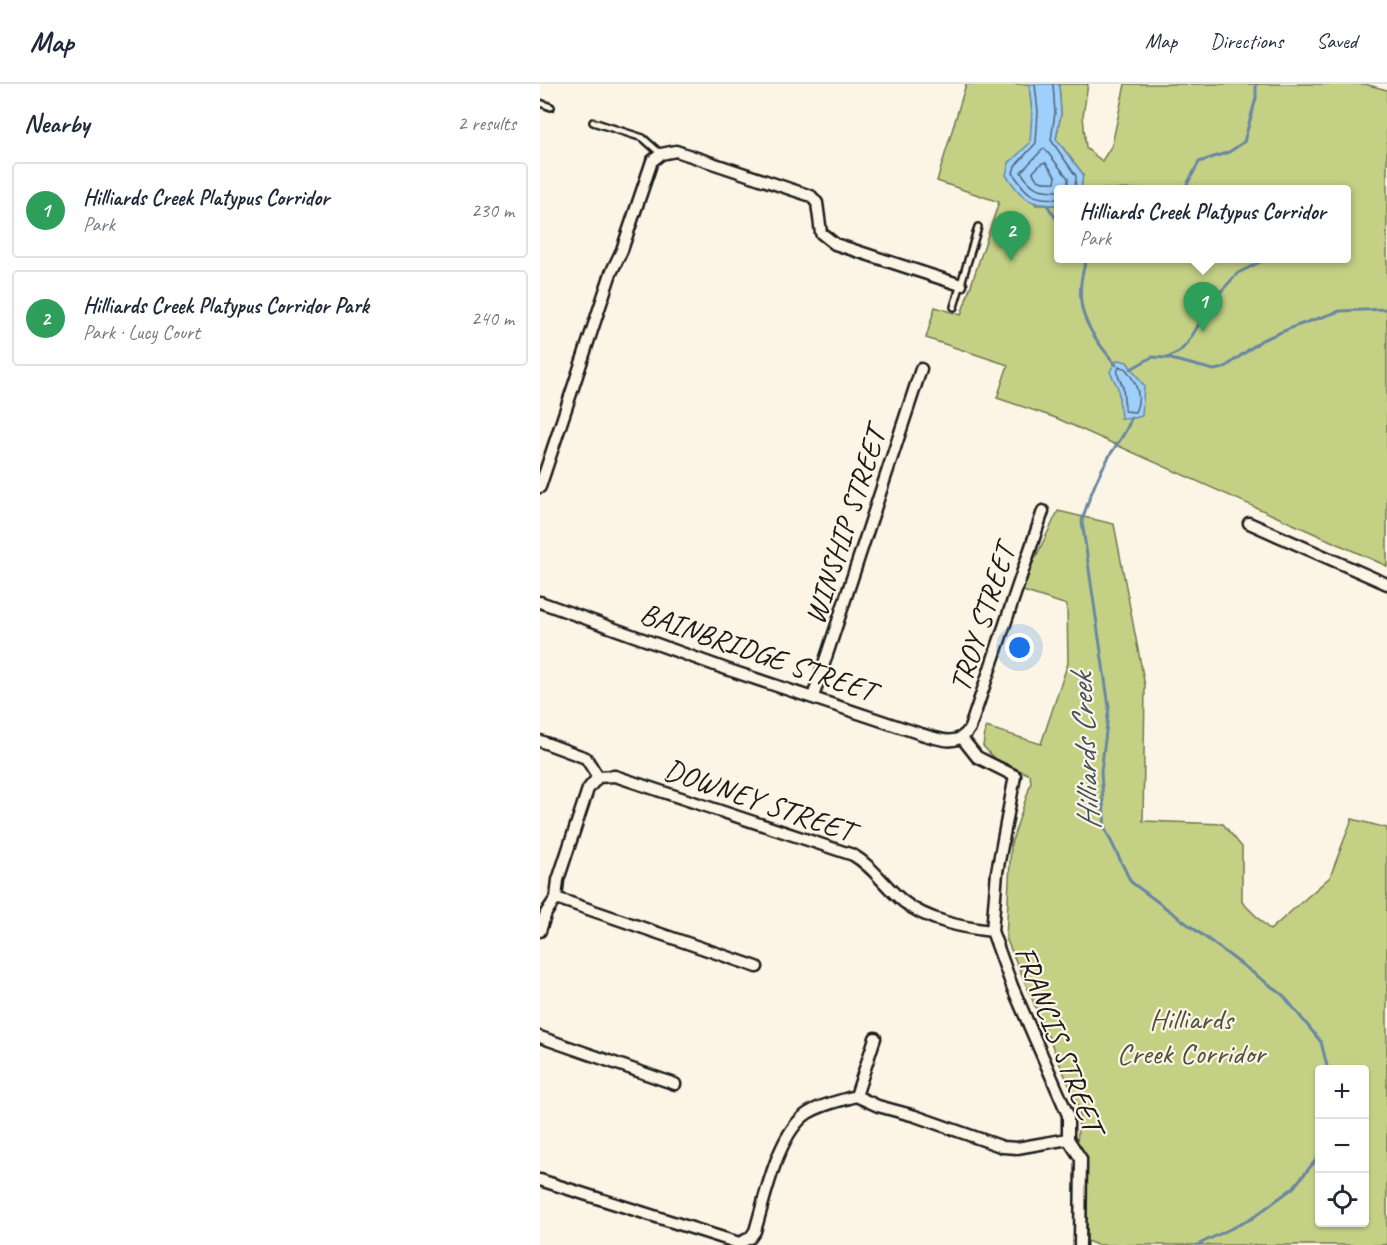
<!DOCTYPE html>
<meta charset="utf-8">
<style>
:root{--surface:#fff;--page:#f6f6f7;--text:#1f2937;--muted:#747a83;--line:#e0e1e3;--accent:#1c1c1c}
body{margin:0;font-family:Caveat,sans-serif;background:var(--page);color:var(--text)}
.controls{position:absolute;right:18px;bottom:18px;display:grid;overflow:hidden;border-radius:6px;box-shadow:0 2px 4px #0004}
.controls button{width:54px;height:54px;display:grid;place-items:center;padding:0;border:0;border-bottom:2px solid var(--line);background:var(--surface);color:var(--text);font:30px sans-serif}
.you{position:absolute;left:480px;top:564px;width:21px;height:21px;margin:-15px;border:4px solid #fff;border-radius:50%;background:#1a73e8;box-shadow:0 0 0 9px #1a73e833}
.badge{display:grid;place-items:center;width:39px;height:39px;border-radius:50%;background:var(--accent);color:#fff;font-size:20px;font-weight:700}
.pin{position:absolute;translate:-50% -50px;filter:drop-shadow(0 2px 3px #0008)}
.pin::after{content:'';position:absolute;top:32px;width:21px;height:18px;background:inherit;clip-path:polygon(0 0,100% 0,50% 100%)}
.popup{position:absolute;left:514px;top:101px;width:297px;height:78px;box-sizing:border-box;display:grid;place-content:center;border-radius:6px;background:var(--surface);filter:drop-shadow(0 2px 4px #0005);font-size:20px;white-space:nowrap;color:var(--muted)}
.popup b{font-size:22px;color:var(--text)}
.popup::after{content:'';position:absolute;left:50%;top:100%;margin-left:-12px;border:12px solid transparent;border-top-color:var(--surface)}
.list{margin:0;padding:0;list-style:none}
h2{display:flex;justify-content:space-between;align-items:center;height:78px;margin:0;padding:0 24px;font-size:26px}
h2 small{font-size:20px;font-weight:400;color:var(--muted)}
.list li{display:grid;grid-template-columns:39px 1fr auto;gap:18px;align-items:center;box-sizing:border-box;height:96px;margin:0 12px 12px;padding:0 12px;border:2px solid var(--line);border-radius:6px}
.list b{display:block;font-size:22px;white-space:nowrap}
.list p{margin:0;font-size:20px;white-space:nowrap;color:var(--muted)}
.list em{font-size:20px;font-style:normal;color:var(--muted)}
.icon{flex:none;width:33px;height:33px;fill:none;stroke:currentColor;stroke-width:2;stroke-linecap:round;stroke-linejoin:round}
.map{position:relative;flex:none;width:847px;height:1161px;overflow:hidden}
header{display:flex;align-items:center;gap:36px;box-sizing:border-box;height:84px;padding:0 30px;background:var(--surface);border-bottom:2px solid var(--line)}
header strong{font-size:28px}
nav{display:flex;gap:33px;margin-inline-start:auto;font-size:21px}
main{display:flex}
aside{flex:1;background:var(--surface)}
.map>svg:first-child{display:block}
.green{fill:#c4d185;stroke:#707650;stroke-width:1.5;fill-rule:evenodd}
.water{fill:#9fcffb;stroke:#6b87a2;stroke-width:1.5}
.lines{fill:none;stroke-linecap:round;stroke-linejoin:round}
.shore{stroke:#506475;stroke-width:1.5}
.stream{stroke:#6b87a2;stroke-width:3}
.lane-casing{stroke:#1c1c1c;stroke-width:10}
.street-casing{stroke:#1c1c1c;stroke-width:15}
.lane{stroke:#fcf5e5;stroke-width:5}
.street{stroke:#fcf5e5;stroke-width:10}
.labels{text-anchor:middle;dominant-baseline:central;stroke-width:4.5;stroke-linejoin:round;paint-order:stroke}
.street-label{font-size:30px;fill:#1c1c1c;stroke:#fcf5e5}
.park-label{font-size:30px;fill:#4e523c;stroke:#fcf5e5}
.water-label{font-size:32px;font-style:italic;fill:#43525f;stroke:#fcf5e5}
</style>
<header>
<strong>Map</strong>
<nav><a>Map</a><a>Directions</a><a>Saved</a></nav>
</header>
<main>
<aside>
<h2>Nearby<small>2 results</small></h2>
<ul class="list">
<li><span class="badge" style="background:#2e9e5b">1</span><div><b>Hilliards Creek Platypus Corridor</b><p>Park</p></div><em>230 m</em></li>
<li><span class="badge" style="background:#2e9e5b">2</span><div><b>Hilliards Creek Platypus Corridor Park</b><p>Park · Lucy Court</p></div><em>240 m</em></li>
</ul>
</aside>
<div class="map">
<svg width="847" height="1161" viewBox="0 0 847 1161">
<rect width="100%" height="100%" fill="#fcf5e5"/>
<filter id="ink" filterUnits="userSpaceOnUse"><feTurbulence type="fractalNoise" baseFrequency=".0167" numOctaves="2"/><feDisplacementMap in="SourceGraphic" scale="12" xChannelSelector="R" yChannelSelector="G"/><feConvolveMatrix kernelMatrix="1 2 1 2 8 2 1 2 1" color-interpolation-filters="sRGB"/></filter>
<g filter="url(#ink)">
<path class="green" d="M 426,0 L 489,0 L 492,28 L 491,59 L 469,79 L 496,121 L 519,121 L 519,174 L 807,174 L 807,106 L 541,105 L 543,90 L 516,55 L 521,30 L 519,0 L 548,0 L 543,32 L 546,64 L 562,77 L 572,61 L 585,0 L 825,0 L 847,6 L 847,482 L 516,334 L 457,314 L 468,281 L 386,254 L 395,223 L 421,231 L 459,118 L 397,97 Z
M 518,427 L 574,440 L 605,602 L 603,737 L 683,740 L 702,763 L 702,818 L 730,846 L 790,793 L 812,735 L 847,744 L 847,1161 L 557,1161 L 547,1157 L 547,1077 L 537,1058 L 540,1027 L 466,854 L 471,760 L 491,699 L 490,691 L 454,674 L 443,662 L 446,643 L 501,660 L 528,579 L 527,521 L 483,507 L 491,483 ZM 780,986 L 824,986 L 824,1138 L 780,1138 Z"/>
<path class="water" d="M 489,0 L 519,0 L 521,30 L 516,55 L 543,90 L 541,105 L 519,106 L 519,121 C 488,121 484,116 466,91 L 469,79 L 490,59 L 492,28 Z
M 579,276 L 587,278 L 604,302 L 602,332 L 591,335 L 581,334 L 578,304 L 570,288 L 574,279 Z"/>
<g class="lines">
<path class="shore" d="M 495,0 L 498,28 L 496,59 L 475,82 L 473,89 C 488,113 492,114 519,115
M 513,0 L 515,29 L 511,56 L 536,92 L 535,106
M 502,79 L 506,79 L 516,93 L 515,98 C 505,99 496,99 493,88 Z
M 519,107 C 499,107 492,105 481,88 L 504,64 L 528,94 L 528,106
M 579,283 L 585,284 C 596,297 603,312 595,328 L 585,327 L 583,303 L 577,289 Z"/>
<path class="stream" d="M 644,106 L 659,78 L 689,68 L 704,58 L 716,14 L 716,0
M 507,121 L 519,139
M 807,146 L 808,146
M 547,174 C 530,221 547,246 576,281
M 627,274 L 674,286 L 684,284 L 722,256 L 756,242 L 800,227 L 847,225
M 591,285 L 612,273 L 627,274 L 639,268 L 647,260 L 674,215 L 698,189 L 728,174
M 591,334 C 587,349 578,358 570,371 C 557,392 549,413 542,437 L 569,623 L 561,688 L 565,745 L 591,798 L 743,911 L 781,958 L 788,986
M 657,1161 L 711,1135 L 753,1104 L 780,1071"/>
<g class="lane-casing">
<path id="lane" d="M 0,19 L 11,23
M 53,38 L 103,54 L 121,70
M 414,223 L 438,143"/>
</g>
<g class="street-casing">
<path id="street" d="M 0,403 L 71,189 L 82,166 L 112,77 L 121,70 L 136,67 L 271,112 L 277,119 L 281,149 L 295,160 L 421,201
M 709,439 L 847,500
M 0,518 L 186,585 L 381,650 C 399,655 418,664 430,644 L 503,427
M 273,613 L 381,285
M 422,654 L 437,673 L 475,692 L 457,788 L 452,847 L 472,902 L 528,1031 L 528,1055 L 541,1075 L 540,1161
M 0,657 L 46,674 L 58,693 L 75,692 L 313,771 C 334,783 345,803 364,818 C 386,836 424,844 452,847
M 16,814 L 217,883
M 0,847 L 6,829 L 16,814 L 18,796 L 48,705 L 58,693
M 0,953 L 135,1000
M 316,1012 L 335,954
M 0,1096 L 199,1159 L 210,1154 L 215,1147 C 225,1114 238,1048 268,1029 C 282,1020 300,1017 316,1012 L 338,1022 L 375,1032 L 463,1063 L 477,1064 L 528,1055"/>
</g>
<use href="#lane" class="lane"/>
<use href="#street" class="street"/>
</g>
</g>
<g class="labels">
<g class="street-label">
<text transform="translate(305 442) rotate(-72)">WINSHIP STREET</text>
<text transform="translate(442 534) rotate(-72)">TROY STREET</text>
<text transform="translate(218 568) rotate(19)">BAINBRIDGE STREET</text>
<text transform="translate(219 716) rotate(19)">DOWNEY STREET</text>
<text transform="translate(519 955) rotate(69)">FRANCIS STREET</text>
</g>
<g class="park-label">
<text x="651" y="935">Hilliards<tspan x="651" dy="34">Creek Corridor</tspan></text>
</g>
<g class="water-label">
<text transform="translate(545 668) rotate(-93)">Hilliards Creek</text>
</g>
</g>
</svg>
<div class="controls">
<button>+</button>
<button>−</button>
<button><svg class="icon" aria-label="locate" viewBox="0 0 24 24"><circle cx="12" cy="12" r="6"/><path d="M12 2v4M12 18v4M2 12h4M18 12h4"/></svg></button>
</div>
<div class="you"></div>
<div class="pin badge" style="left:663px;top:248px;background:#2e9e5b">1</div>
<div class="popup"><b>Hilliards Creek Platypus Corridor</b>Park</div>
<div class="pin badge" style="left:471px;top:177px;background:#2e9e5b">2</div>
</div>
</main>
